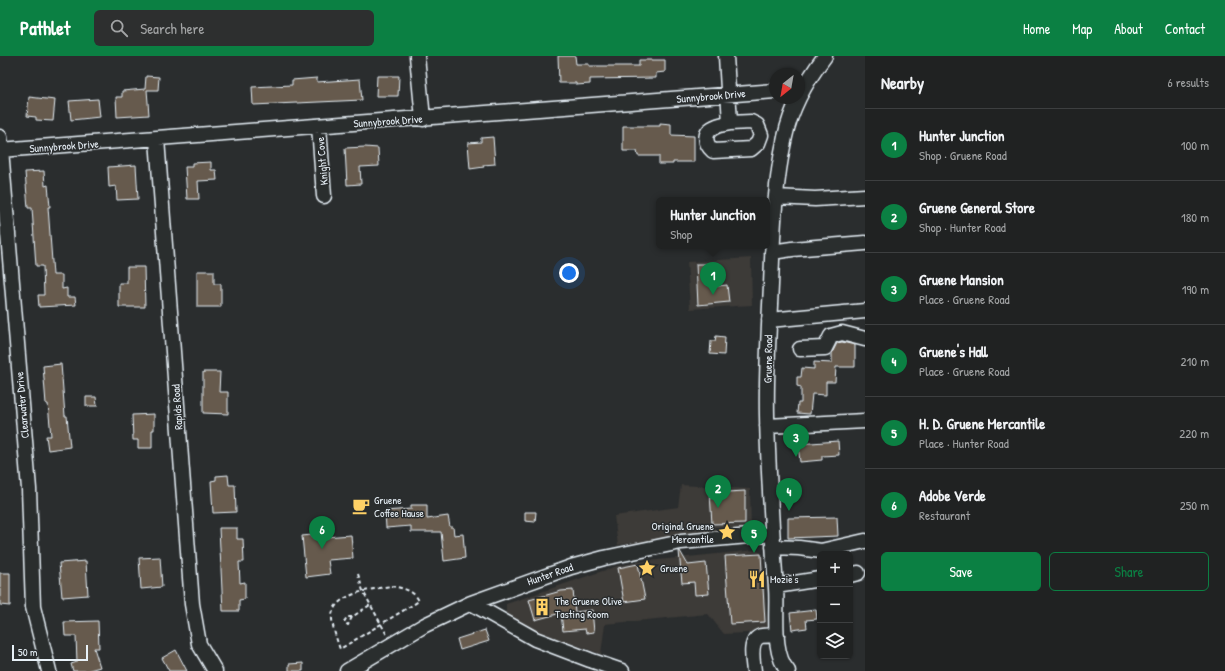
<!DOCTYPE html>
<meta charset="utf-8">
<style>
:root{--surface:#202222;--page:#2d2f2f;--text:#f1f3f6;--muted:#a2a4a5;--line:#3d3f40;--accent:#0b8043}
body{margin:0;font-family:"Patrick Hand",sans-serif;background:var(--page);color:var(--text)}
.controls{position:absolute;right:12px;bottom:12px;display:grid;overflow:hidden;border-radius:6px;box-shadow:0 1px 3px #0004}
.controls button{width:36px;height:36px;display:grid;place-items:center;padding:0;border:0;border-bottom:1px solid var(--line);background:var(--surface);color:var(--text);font:20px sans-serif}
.compass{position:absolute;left:769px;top:12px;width:36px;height:36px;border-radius:50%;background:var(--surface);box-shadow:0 1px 3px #0004;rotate:211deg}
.scale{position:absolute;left:12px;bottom:10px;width:76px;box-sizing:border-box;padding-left:4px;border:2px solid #e8f1f8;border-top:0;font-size:11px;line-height:14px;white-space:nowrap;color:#e8f1f8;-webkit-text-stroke:3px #2a2d2e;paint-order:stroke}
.you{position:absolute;left:569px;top:217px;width:14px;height:14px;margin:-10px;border:3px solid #fff;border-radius:50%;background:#1a73e8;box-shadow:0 0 0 6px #1a73e833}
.badge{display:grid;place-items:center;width:26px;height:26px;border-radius:50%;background:var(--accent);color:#fff;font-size:13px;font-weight:700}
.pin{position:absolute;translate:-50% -33px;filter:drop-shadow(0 1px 2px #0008)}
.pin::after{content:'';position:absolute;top:21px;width:14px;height:12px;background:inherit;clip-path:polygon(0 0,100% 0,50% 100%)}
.popup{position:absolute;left:656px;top:141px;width:114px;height:52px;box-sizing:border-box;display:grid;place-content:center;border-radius:6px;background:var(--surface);filter:drop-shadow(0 1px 3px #0005);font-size:13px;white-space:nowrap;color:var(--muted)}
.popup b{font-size:15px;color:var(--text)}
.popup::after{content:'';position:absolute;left:50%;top:100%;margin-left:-8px;border:8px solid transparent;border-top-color:var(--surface)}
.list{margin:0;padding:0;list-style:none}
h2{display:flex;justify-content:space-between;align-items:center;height:52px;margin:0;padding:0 16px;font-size:17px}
h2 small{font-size:13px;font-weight:400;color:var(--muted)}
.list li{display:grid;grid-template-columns:26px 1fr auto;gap:12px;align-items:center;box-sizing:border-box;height:72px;padding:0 16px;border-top:1px solid var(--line)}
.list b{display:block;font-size:15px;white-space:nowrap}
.list p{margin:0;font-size:13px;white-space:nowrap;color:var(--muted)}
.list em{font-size:13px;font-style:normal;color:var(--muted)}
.actions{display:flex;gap:8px;padding:12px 16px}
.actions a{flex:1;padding:9px 0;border:1px solid var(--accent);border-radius:6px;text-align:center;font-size:14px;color:var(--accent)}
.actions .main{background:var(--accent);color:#fff}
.icon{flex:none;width:22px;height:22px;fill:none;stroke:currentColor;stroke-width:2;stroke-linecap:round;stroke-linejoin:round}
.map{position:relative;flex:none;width:865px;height:615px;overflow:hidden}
header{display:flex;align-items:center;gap:24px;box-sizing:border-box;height:56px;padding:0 20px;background:var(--accent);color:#fff}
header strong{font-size:19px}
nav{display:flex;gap:22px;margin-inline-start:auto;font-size:14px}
.search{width:280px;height:36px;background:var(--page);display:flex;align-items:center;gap:10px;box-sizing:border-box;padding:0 14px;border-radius:6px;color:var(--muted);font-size:15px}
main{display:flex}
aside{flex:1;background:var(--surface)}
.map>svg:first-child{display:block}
.built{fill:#3c3a37}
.building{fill:#665a4d;stroke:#e8f1f8}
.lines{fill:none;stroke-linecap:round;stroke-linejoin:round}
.minor-casing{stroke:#e8f1f8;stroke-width:17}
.path{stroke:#e8f1f8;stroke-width:2;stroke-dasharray:4 3;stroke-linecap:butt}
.minor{stroke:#2a2d2e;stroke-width:14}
.labels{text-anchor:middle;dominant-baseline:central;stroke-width:3;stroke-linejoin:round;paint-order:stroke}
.street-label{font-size:11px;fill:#e8f1f8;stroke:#2a2d2e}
.poi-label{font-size:11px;fill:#e8f1f8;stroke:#2a2d2e;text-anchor:start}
</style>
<header>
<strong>Pathlet</strong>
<div class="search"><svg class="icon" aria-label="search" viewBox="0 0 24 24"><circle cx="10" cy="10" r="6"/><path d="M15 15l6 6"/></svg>Search here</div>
<nav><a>Home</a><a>Map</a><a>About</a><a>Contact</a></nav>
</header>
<main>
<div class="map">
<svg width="865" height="615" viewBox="0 0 865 615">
<rect width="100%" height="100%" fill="#2a2d2e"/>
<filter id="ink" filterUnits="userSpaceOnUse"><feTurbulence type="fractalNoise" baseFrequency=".025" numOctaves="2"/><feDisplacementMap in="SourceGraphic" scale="8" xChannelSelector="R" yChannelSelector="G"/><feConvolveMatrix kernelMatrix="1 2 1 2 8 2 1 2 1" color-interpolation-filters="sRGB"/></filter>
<g filter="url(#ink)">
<path class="built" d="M 751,202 L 752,249 L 690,253 L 687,206 Z
M 681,429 L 750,433 L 751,473 L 618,489 L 614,460 L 678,451 Z
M 756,494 L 763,498 L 768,576 L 724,578 L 708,558 L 605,568 L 601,598 L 517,568 L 506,559 L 506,548 L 617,510 L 638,506 Z"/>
<path class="building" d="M 558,0 L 575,0 L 576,8 L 589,8 L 589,10 L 639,10 L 639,4 L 665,4 L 665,16 L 656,17 L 656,22 L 590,23 L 590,28 L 576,29 L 576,27 L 559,27 Z
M 146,20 L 159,21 L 158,34 L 147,34 L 149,59 L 117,61 L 116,41 L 122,41 L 122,35 L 145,33 Z
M 377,20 L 399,20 L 398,40 L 376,40 Z
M 317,22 L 317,26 L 360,23 L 362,44 L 253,49 L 252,31 L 292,29 L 292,24 Z
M 29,41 L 55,44 L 53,65 L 36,64 L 36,61 L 27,60 Z
M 98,43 L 100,61 L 71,64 L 69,45 Z
M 660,67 L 671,68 L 671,79 L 694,80 L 694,106 L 673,106 L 673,108 L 659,108 L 659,100 L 638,100 L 637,95 L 623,95 L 623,70 L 660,70 Z
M 493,81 L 495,108 L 483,109 L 484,111 L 470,113 L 468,87 L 481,86 L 481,82 Z
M 365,91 L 378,92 L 379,110 L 360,111 L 361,128 L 347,129 L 345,92 Z
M 211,106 L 211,114 L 216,114 L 217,124 L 198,125 L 199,143 L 187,143 L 185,111 L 192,111 L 192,107 Z
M 136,109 L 138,143 L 117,144 L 116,130 L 109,131 L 108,111 Z
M 44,115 L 45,130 L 48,129 L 50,151 L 48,151 L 53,219 L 62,219 L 62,233 L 67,232 L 67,241 L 75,241 L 76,249 L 39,251 L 38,239 L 44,239 L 43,210 L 36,210 L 32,152 L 28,152 L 25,116 Z
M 696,208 L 709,208 L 710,231 L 727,229 L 729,246 L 698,249 Z
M 127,211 L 144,211 L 145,251 L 119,251 L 119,227 L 127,227 Z
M 197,215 L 214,215 L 214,228 L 221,228 L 221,251 L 197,251 Z
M 716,280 L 725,281 L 724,299 L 710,298 L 711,285 L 715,285 Z
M 842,286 L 855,289 L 855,311 L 836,311 L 835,326 L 826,326 L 826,339 L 812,338 L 810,358 L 797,357 L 798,347 L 801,347 L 801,331 L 797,330 L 797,321 L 801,321 L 802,312 L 814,313 L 814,306 L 832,307 L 832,297 L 837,287 Z
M 61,308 L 65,360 L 67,360 L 70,391 L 48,394 L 46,380 L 51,380 L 48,348 L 46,348 L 43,310 Z
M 203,316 L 220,316 L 219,336 L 228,336 L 228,358 L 203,357 Z
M 86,341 L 96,341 L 97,350 L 86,350 Z
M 154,358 L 154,374 L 152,374 L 152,392 L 138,392 L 138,384 L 133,384 L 132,359 Z
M 838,385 L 839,399 L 822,400 L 822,404 L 800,406 L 798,388 Z
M 228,419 L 229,429 L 235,429 L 236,456 L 213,457 L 211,425 L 216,424 L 216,420 Z
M 745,435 L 745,467 L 712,468 L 710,437 Z
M 411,449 L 427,449 L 427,463 L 448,460 L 450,471 L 453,471 L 454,479 L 463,478 L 465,502 L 444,505 L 441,476 L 411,476 L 411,470 L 386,472 L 385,455 L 411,453 Z
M 525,456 L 536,456 L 535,466 L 525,465 Z
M 837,461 L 838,480 L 788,482 L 788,462 Z
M 219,472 L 237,472 L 237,483 L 243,483 L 244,506 L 239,506 L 240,527 L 245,526 L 245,543 L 239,544 L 239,555 L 223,555 Z
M 312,479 L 313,482 L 351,479 L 353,502 L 328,504 L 330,518 L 306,521 L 302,480 Z
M 679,495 L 680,495 L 688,509 L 706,507 L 709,538 L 695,539 L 694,526 L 682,527 Z
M 761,498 L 765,566 L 730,568 L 725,500 Z
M 160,501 L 162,531 L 141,533 L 139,502 Z
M 86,505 L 88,539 L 62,541 L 59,507 Z
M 638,508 L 645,543 L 624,546 L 618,512 Z
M 0,517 L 10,517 L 10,550 L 0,549 Z
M 573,534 L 575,556 L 592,554 L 594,576 L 586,577 L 585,573 L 563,575 L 561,557 L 535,564 L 529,544 L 561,535 Z
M 816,554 L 817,563 L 806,564 L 807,572 L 792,574 L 790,557 Z
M 98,565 L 99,592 L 94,592 L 100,611 L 86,615 L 73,615 L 71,608 L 77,606 L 76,580 L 65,580 L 64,566 Z
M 485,574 L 489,585 L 460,594 L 457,583 Z
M 176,594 L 187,615 L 169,615 L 162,602 Z
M 303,607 L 303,615 L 289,615 L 289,608 Z"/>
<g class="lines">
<g class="minor-casing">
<path id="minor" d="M 417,0 L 423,63
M 726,0 L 730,67 L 751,66 L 757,69 L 761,79 L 758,87 L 751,93 L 713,95 C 704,87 703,75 717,70 C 721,68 726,68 730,67
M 319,70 L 324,140
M 0,81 L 29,433 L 33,551 L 49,615
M 157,83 L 192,548 L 199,588 L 215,615
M 0,94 L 775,35
M 776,141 L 815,143 L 865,140
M 772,196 L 792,193 L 865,187
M 769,264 L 865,255
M 800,293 L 825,292 L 831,280 L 842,277 L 865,283
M 767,370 L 865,365
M 773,491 L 799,492 L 821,495 L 865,485
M 850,519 L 858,517
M 776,530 L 820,523
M 471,547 L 535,583 L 590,604 L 622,615
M 347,615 L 425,569 L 471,547 L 571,511 L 604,502 L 681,486 L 772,478
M 754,615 C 753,605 748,584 761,580 C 766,579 772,580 777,579
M 788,615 C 771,597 778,555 776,532 C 772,474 768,417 767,359 C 766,315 769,272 771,229 C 773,180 774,130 785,81 C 791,52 807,24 825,0"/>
</g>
<path class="path" d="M 358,518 L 363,535 L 387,579
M 391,530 C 402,532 414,534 419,545 L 340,593 C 337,585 331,567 332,559 C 335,537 374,533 391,530 Z
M 352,561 L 348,569 L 344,566 L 347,561 L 352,561 L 370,549"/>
<use href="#minor" class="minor"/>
</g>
</g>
<defs>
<g id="cafe-bare" transform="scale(1.38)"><path d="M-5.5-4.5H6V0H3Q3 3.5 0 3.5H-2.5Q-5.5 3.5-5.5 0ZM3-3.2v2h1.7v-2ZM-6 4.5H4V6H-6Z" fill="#ffd166" stroke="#2a2d2e" stroke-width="2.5" paint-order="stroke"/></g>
<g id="sight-bare" transform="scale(1.38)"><path d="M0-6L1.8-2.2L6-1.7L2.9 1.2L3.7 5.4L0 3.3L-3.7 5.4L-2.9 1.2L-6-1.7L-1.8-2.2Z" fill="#ffd166" stroke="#2a2d2e" stroke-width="2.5" paint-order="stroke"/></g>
<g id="restaurant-bare" transform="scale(1.38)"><path d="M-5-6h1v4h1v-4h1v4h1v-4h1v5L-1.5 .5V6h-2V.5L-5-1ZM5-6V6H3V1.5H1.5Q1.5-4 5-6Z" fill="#ffd166" stroke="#2a2d2e" stroke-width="2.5" paint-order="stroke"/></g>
<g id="building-bare" transform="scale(1.38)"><path d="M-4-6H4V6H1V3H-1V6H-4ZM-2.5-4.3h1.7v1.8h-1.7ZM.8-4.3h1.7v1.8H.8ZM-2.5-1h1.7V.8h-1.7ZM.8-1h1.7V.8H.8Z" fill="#ffd166" stroke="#2a2d2e" stroke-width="2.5" paint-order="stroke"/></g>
</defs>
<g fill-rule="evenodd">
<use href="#cafe-bare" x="361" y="450"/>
<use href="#sight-bare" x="727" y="476"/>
<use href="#sight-bare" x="647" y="512"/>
<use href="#restaurant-bare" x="757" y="523"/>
<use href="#building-bare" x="542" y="551"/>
</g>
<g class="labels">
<g class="street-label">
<text transform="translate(711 40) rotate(-5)">Sunnybrook Drive</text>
<text transform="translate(388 65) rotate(-4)">Sunnybrook Drive</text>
<text transform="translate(64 90) rotate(-4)">Sunnybrook Drive</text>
<text transform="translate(322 105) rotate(-95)">Knight Cove</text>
<text transform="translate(768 303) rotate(-89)">Gruene Road</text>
<text transform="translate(22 349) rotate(-95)">Clearwater Drive</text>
<text transform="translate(177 351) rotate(-94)">Rapids Road</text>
<text transform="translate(550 518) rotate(-19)">Hunter Road</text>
</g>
<g class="poi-label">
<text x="374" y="444">Gruene<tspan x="374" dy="13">Coffee Hause</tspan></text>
<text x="714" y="470" text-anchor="end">Original Gruene<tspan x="714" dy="13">Mercantile</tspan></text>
<text x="660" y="512">Gruene</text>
<text x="770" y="523">Mozie's</text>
<text x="555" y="545">The Gruene Olive<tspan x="555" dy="13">Tasting Room</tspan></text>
</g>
</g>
</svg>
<div class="controls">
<button>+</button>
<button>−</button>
<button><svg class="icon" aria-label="layers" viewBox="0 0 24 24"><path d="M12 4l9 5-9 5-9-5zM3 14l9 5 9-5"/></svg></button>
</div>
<svg class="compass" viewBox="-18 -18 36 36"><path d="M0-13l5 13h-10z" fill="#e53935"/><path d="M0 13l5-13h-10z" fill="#a2a4a5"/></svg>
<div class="scale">50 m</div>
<div class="you"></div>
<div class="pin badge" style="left:713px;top:239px">1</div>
<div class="popup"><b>Hunter Junction</b>Shop</div>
<div class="pin badge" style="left:718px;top:452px">2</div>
<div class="pin badge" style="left:796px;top:401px">3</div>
<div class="pin badge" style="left:789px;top:455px">4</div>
<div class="pin badge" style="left:754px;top:497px">5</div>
<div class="pin badge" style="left:322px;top:493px">6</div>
</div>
<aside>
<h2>Nearby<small>6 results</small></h2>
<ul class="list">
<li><span class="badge">1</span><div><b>Hunter Junction</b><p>Shop · Gruene Road</p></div><em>100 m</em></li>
<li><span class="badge">2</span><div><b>Gruene General Store</b><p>Shop · Hunter Road</p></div><em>180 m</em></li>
<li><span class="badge">3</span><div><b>Gruene Mansion</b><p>Place · Gruene Road</p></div><em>190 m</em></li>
<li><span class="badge">4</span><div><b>Gruene's Hall</b><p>Place · Gruene Road</p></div><em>210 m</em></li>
<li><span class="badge">5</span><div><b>H. D. Gruene Mercantile</b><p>Place · Hunter Road</p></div><em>220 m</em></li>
<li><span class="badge">6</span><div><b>Adobe Verde</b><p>Restaurant</p></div><em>250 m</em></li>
</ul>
<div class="actions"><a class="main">Save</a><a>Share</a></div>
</aside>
</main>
